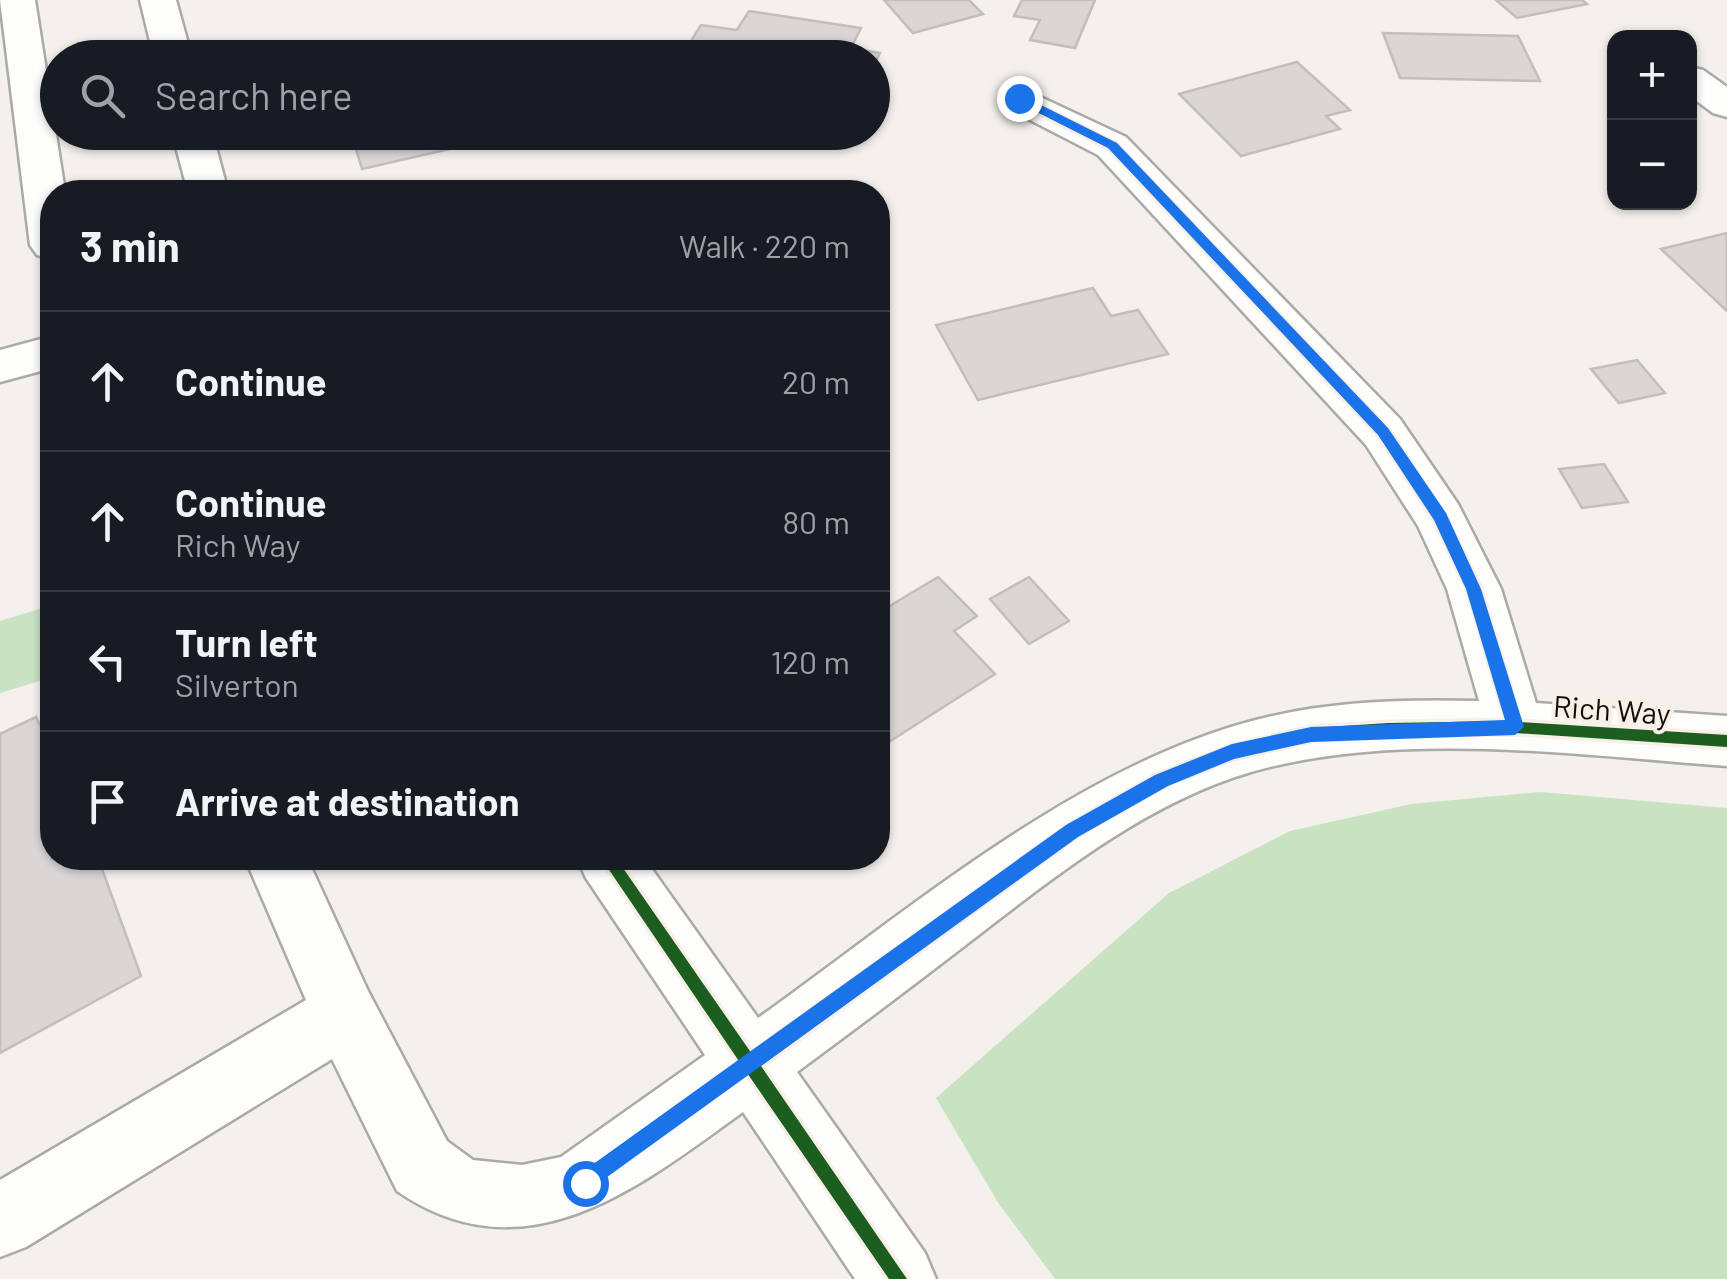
<!DOCTYPE html>
<meta charset="utf-8">
<style>
:root{--surface:#171b24;--page:#242831;--text:#f1f3f6;--muted:#9ea1a6;--line:#363941}
body{margin:0;font-family:Barlow,sans-serif;background:var(--page);color:var(--text)}
.controls{position:absolute;right:30px;top:30px;display:grid;overflow:hidden;border-radius:20px;box-shadow:0 2px 8px #0004}
.controls button{width:90px;height:90px;display:grid;place-items:center;padding:0;border:0;border-bottom:2px solid var(--line);background:var(--surface);color:var(--text);font:50px sans-serif}
.stop{position:absolute;width:30px;height:30px;margin:-22px;border:8px solid #1a73e8;border-radius:50%;background:#fff}
.stop.end{background:#1a73e8;border-color:#fff;box-shadow:0 2px 10px #0008}
.list{margin:0;padding:0;list-style:none}
h2{display:flex;justify-content:space-between;align-items:center;height:130px;margin:0;padding:0 40px;font-size:42px}
h2 small{font-size:32px;font-weight:400;color:var(--muted)}
.list li{display:grid;grid-template-columns:65px 1fr auto;gap:30px;align-items:center;box-sizing:border-box;height:140px;padding:0 40px;border-top:2px solid var(--line)}
.list b{display:block;font-size:38px;white-space:nowrap}
.list p{margin:0;font-size:32px;white-space:nowrap;color:var(--muted)}
.list em{font-size:32px;font-style:normal;color:var(--muted)}
.icon{flex:none;width:55px;height:55px;fill:none;stroke:currentColor;stroke-width:2;stroke-linecap:round;stroke-linejoin:round}
.map{position:relative;flex:none;width:1727px;height:1279px;overflow:hidden}
.search{position:absolute;background:var(--surface);box-shadow:0 2px 8px #0004;left:40px;top:40px;width:850px;height:110px;display:flex;align-items:center;gap:25px;box-sizing:border-box;padding:0 35px;border-radius:55px;color:var(--muted);font-size:38px}
.panel{position:absolute;background:var(--surface);box-shadow:0 2px 8px #0004;left:40px;top:180px;width:850px;height:690px;border-radius:40px}
.map>svg:first-child{display:block}
.green{fill:#c8e2c2}
.building{fill:#d9d6d5;stroke:#c1bebd;stroke-width:2.5}
.lines{fill:none;stroke-linecap:round;stroke-linejoin:round}
.minor-casing{stroke:#acaaa6;stroke-width:5}
.minor{fill:#fdfdfc;fill-rule:evenodd}
.cycleway-casing{stroke:#f8f0e7;stroke-width:7}
.cycleway{fill:#1b5e20;fill-rule:evenodd}
.route{fill:#1a73e8}
.labels{text-anchor:middle;dominant-baseline:central;stroke-width:8;stroke-linejoin:round;paint-order:stroke}
.street-label{font-size:30px;fill:#100e0b;stroke:#f8f0e7}
</style>
<div class="map">
<svg width="1727" height="1279" viewBox="0 0 1727 1279">
<rect width="100%" height="100%" fill="#f4f0eb"/>
<path class="green" d="M 52,605 L 52,677 L 0,693 L 0,621 Z
M 1540,792 L 1727,808 L 1727,1279 L 1055,1279 L 999,1204 L 936,1098 L 1169,893 L 1290,831 L 1411,804 Z"/>
<path class="building" d="M 884,0 L 969,0 L 983,14 L 913,33 Z
M 1022,0 L 1095,0 L 1075,48 L 1030,40 L 1040,20 L 1014,16 Z
M 1496,0 L 1582,0 L 1587,4 L 1517,18 Z
M 749,11 L 861,28 L 851,48 L 880,53 L 872,69 L 872,58 L 722,58 L 684,52 L 701,25 L 737,30 Z
M 1383,33 L 1518,36 L 1540,81 L 1400,78 Z
M 1297,62 L 1350,110 L 1326,116 L 1340,129 L 1241,156 L 1179,94 Z
M 363,132 L 466,132 L 471,144 L 362,169 L 353,139 L 364,136 Z
M 1727,233 L 1727,311 L 1661,249 Z
M 1093,288 L 1111,316 L 1138,310 L 1168,354 L 978,400 L 936,325 Z
M 1637,360 L 1665,393 L 1619,403 L 1591,369 Z
M 1604,464 L 1628,502 L 1582,508 L 1559,469 Z
M 938,577 L 977,616 L 954,631 L 995,674 L 878,749 L 878,613 Z
M 1029,577 L 1069,621 L 1029,644 L 990,599 Z
M 36,717 L 40,725 L 52,719 L 52,858 L 98,858 L 141,976 L 0,1053 L 0,734 Z"/>
<g class="lines">
<g class="minor-casing">
<path id="minor" d="M 0,0 L 35,0 L 65,192 L 52,192 L 52,259 L 37,255 L 30,245 Z
M 140,0 L 176,0 L 192,58 L 154,58 Z
M 1690,67 L 1703,70 L 1727,87 L 1727,117 L 1713,113 L 1690,96 Z
M 1019,87 L 1126,137 L 1400,419 L 1458,504 L 1501,589 L 1536,703 L 1727,716 L 1727,766 C 1576,755 1399,730 1251,772 C 1145,803 1053,878 967,944 C 910,988 854,1030 797,1072 L 925,1253 L 936,1279 L 855,1279 L 743,1112 C 638,1188 525,1279 397,1191 L 332,1059 L 26,1247 L 0,1257 L 0,1180 L 306,1000 L 245,858 L 307,858 L 368,991 L 447,1141 L 473,1160 L 522,1165 L 561,1157 L 705,1055 L 586,878 L 577,858 L 644,858 L 758,1018 C 908,911 1072,769 1252,721 C 1325,701 1404,699 1479,701 L 1447,589 L 1418,526 L 1366,445 L 1098,155 L 1005,107 L 1000,99 L 1005,91 Z
M 172,132 L 212,132 L 228,192 L 188,192 Z
M 52,336 L 52,368 L 0,382 L 0,350 Z"/>
</g>
<use href="#minor" class="minor"/>
<g class="cycleway-casing">
<path id="cycleway" d="M 1019,96 L 1115,144 L 1387,429 L 1444,515 L 1480,589 L 1520,722 L 1727,735 L 1727,747 L 1515,733 L 1388,735 L 1311,740 L 1234,758 L 1166,784 L 1077,835 L 761,1066 L 907,1279 L 889,1279 L 745,1070 L 601,858 L 616,858 L 752,1054 L 1067,827 L 1156,776 L 1233,746 L 1311,728 L 1388,723 L 1507,721 L 1468,589 L 1435,520 L 1379,435 L 1109,148 L 1016,101 L 1015,99 Z"/>
</g>
<use href="#cycleway" class="cycleway"/>
</g>
<path class="route" d="M 1015,96 L 1023,96 L 1117,143 L 1388,428 L 1446,513 L 1481,589 L 1524,727 L 1515,735 L 1311,742 L 1234,759 L 1168,786 L 1078,837 L 585,1193 L 578,1190 L 575,1183 L 578,1175 L 1066,825 L 1155,775 L 1232,744 L 1311,727 L 1505,720 L 1466,589 L 1434,520 L 1378,435 L 1108,148 L 1015,101 Z"/>
<g class="labels">
<g class="street-label">
<text transform="translate(1612 709) rotate(4)">Rich Way</text>
</g>
</g>
</svg>
<div class="controls">
<button>+</button>
<button>−</button>
</div>
<div class="stop" style="left:585px;top:1183px"></div>
<div class="stop end" style="left:1019px;top:98px"></div>
<div class="search"><svg class="icon" aria-label="search" viewBox="0 0 24 24"><circle cx="10" cy="10" r="6"/><path d="M15 15l6 6"/></svg>Search here</div>
<section class="panel">
<h2>3 min<small>Walk · 220 m</small></h2>
<ul class="list">
<li><svg class="icon" aria-label="ahead" viewBox="0 0 24 24"><path d="M12 20V5M6 11l6-6 6 6"/></svg><div><b>Continue</b></div><em>20 m</em></li>
<li><svg class="icon" aria-label="ahead" viewBox="0 0 24 24"><path d="M12 20V5M6 11l6-6 6 6"/></svg><div><b>Continue</b><p>Rich Way</p></div><em>80 m</em></li>
<li><svg class="icon" aria-label="left" viewBox="0 0 24 24"><path d="M17 20v-9H6M10 6l-5 5 5 5"/></svg><div><b>Turn left</b><p>Silverton</p></div><em>120 m</em></li>
<li><svg class="icon" aria-label="arrive" viewBox="0 0 24 24"><path d="M6 21V4h12l-3 4 3 4H6"/></svg><div><b>Arrive at destination</b></div></li>
</ul>
</section>
</div>
